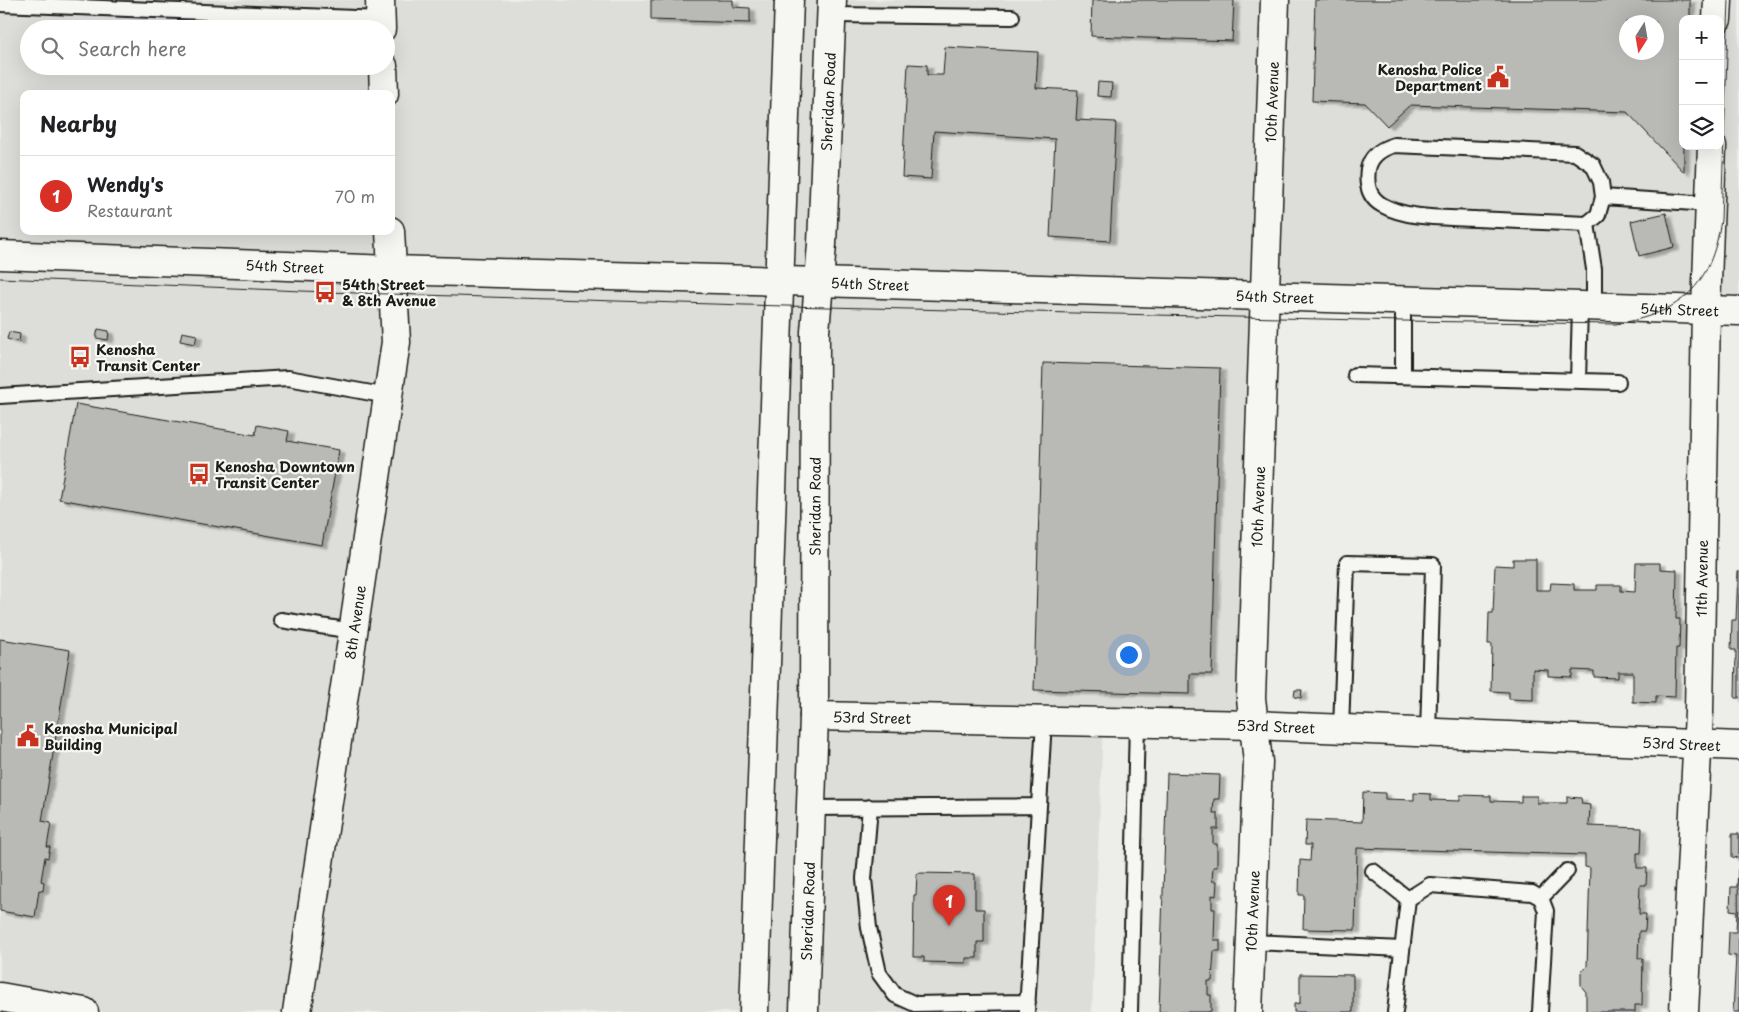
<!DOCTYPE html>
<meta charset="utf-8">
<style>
:root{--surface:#fff;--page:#f6f6f6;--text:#202124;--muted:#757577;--line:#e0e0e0;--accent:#d93025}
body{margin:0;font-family:"Playpen Sans",sans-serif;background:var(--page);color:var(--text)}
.controls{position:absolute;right:15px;top:15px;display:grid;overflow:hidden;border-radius:10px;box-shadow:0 5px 20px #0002}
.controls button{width:45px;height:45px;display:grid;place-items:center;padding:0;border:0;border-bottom:1px solid var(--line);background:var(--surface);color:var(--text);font:25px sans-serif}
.compass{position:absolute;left:1619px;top:15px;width:45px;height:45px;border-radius:50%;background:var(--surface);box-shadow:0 5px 20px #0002;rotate:191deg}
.you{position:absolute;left:1128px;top:654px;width:18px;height:18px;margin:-12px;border:4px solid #fff;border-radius:50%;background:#1a73e8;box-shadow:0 0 0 8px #1a73e833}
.badge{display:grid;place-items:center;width:32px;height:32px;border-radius:50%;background:var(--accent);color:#fff;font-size:16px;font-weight:700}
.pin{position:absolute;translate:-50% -41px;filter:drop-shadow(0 1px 2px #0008)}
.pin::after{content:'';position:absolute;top:26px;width:18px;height:15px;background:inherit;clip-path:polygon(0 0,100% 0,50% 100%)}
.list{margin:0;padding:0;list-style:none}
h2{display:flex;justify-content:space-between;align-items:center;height:65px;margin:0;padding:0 20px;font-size:21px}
h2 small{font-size:16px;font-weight:400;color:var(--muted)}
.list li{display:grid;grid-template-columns:32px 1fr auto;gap:15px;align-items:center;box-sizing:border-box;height:80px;padding:0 20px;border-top:1px solid var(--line)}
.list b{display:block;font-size:19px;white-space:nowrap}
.list p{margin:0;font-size:16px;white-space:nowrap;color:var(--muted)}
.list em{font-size:16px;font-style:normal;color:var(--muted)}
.icon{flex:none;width:28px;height:28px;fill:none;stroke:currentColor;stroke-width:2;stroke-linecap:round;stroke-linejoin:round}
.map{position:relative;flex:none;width:1739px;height:1012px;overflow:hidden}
.search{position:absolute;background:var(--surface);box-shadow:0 5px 20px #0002;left:20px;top:20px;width:375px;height:55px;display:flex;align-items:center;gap:12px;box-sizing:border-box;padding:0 18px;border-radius:28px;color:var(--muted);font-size:19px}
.panel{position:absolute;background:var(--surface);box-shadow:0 5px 20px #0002;left:20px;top:90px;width:375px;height:145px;border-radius:10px}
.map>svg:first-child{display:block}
.built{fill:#ddddda;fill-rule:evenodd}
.building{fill:#b9b9b6;stroke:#1c1c1c;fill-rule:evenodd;filter:url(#shadow)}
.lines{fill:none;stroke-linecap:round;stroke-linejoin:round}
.lane-casing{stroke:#1c1c1c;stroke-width:18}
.street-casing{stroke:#1c1c1c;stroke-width:31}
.secondary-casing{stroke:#1c1c1c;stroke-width:31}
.primary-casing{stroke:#1c1c1c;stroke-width:31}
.lane{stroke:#f6f6f2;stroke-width:14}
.street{stroke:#f6f6f2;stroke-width:28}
.secondary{stroke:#f6f6f2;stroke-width:28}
.primary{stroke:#f6f6f2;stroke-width:28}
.tram{stroke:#1c1c1c;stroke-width:1}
.labels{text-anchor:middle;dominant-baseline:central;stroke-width:4.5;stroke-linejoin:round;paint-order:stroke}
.poi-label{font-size:14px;font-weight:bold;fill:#1c1c1c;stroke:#f6f6f2;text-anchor:start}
.street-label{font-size:14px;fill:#1c1c1c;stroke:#f6f6f2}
</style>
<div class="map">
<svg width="1739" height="1012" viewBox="0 0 1739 1012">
<defs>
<filter id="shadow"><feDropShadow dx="5.5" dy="3" stdDeviation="1" flood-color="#0004"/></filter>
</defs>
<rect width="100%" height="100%" fill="#edede9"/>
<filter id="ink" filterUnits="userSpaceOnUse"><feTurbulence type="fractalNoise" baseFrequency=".02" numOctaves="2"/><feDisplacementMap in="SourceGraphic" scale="10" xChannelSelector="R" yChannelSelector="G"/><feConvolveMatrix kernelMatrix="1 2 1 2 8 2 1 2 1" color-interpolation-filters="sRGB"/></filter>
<g filter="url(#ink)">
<path class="built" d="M 0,0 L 1739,0 L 1739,311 L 1265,297 L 1254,725 L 1103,722 L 1092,1012 L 0,1012 ZM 1683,19 L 1720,19 L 1720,146 L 1683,146 ZM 1626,22 L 1656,22 L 1656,52 L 1626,52 ZM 29,29 L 386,29 L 386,66 L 29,66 ZM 24,94 L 391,94 L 391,231 L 24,231 Z"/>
<path class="building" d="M 651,0 L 733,0 L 733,7 L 750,8 L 750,23 L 651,20 Z
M 1092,0 L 1234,0 L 1232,41 L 1091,36 Z
M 1315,0 L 1690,0 L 1690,19 L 1683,19 L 1684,172 L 1627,112 L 1410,105 L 1387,126 L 1365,103 L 1312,101 ZM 1626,22 L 1656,22 L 1656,52 L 1626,52 Z
M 945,47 L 1038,52 L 1036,88 L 1078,90 L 1076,120 L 1116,122 L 1110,241 L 1050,237 L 1055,139 L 934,131 L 931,179 L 902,177 L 908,64 L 927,65 L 927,75 L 943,75 Z
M 1098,82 L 1112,83 L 1111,97 L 1097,96 Z
M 1666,213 L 1674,247 L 1639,256 L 1631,221 Z
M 98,329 L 109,331 L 108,340 L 96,338 Z
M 9,332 L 20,334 L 19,342 L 7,339 Z
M 182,332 L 197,335 L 195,344 L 180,341 Z
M 1043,363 L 1220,368 L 1212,674 L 1190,674 L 1190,694 L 1034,690 Z
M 76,404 L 255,435 L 257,425 L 289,431 L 287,441 L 339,450 L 322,545 L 59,499 Z
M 1513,559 L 1536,559 L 1536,590 L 1550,590 L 1551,583 L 1574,584 L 1574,590 L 1597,590 L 1597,585 L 1621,585 L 1621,591 L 1635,592 L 1636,563 L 1660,563 L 1660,569 L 1677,570 L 1676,619 L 1680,619 L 1679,648 L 1676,648 L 1675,697 L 1656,696 L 1656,703 L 1633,702 L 1633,672 L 1618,672 L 1618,678 L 1594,677 L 1594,671 L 1572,670 L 1572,677 L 1548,676 L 1548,670 L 1533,669 L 1533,700 L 1509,699 L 1509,692 L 1491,691 L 1492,644 L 1488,644 L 1489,613 L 1493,613 L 1495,565 L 1513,566 Z
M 1738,571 L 1739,571 L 1739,698 L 1735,698 L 1736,650 L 1731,650 L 1732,620 L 1736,620 Z
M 0,639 L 70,650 L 42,821 L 51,823 L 47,847 L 50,847 L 48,858 L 45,857 L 41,881 L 44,882 L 43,891 L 39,890 L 35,917 L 0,911 Z
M 1295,690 L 1302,690 L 1301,698 L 1294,697 Z
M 1167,773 L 1220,775 L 1219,799 L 1214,799 L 1213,813 L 1218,813 L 1218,829 L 1213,829 L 1213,844 L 1217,844 L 1217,867 L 1213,867 L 1212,881 L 1217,881 L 1216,896 L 1212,895 L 1212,909 L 1215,909 L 1214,940 L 1220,940 L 1220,951 L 1214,951 L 1212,981 L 1208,981 L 1208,995 L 1211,995 L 1211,1011 L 1207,1012 L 1159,1012 Z
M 1363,792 L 1385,793 L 1385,799 L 1414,800 L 1414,793 L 1431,794 L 1431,800 L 1460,801 L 1460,795 L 1491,796 L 1491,801 L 1521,802 L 1521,796 L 1537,796 L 1537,803 L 1567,803 L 1567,797 L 1581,798 L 1582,804 L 1590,805 L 1589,826 L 1642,828 L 1641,853 L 1637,853 L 1637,868 L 1647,868 L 1646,885 L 1640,885 L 1639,914 L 1646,914 L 1645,931 L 1639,931 L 1638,958 L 1643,958 L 1642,1005 L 1635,1005 L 1635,1012 L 1586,1012 L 1586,992 L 1581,986 L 1581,972 L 1587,967 L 1590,868 L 1585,867 L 1585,855 L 1357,848 L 1355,930 L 1303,929 L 1304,895 L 1299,895 L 1300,860 L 1310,861 L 1311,845 L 1305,845 L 1306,820 L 1362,822 Z
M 1732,834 L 1739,834 L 1739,858 L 1732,857 Z
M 1738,869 L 1739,1012 L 1733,1012 L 1736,956 L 1728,955 L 1729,932 L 1736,932 L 1737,911 L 1730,910 L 1731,887 L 1737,887 Z
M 917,873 L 975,874 L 975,909 L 984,909 L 984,942 L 977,942 L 977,958 L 966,958 L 966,963 L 924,962 L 924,957 L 913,957 L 914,895 L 916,895 Z
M 1300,974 L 1353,975 L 1353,1012 L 1294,1012 L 1294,1004 L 1300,1003 Z"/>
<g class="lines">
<g class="lane-casing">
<path id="lane" d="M 0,4 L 381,19
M 832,15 L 1012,17
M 1394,145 L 1575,153 L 1593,165 L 1601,182 L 1603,197 L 1598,215 L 1587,224 C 1550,222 1513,221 1476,219 C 1447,217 1409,220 1382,205 C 1368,197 1366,184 1368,169 C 1371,155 1381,149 1394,145 Z
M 1603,197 L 1710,204
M 1587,224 L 1594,269 L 1594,307
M 1403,301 L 1403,376
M 1355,375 L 1618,382
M 1578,381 L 1580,307
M 0,396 L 288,378 L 388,396
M 281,620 L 353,631
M 1341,729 L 1347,563 L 1433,565 L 1428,733
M 870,807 L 864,879 L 869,928 L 879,973 L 895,995 L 915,1004 L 1028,1002
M 811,808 L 1039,806
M 1373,871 L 1408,899
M 1541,898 L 1567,871
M 1251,942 L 1402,949
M 1027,1011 L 1044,721
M 1130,1012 L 1137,723
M 1395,1012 L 1408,899 L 1430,885 L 1532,893 L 1541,898 L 1546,911 L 1540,1012"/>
</g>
<g class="street-casing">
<g id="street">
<path d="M 380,0 L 381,29"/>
<path d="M 1717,19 L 1718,0"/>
<path d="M 383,66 L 384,94"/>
<path id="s1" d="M 820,282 L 1739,311"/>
<path id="s2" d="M 814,716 L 1254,725 L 1739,746"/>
<path id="s3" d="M 297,1012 L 396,342 L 390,231"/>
<path id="s4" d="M 1248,1012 L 1258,762 L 1251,698 L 1275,0"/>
<path id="s5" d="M 1684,1012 L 1699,712 L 1706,310 L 1712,146"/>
</g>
</g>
<g class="secondary-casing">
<g id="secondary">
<path id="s6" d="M 0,255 L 391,270 L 820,282"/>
<path d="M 0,997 L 84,1012"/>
</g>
</g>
<g class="primary-casing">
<g id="primary">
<path d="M 754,1012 L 789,0"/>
<path id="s7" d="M 804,1012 L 814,716 L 815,332 L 822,244 L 832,0"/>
</g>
</g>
<use href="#lane" class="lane"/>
<use href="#street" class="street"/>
<use href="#secondary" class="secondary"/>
<use href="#primary" class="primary"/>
<path class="tram" d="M 0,278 L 325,292 L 745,305 L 1403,321 L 1616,324 C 1681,313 1711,287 1721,220 L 1729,0"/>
</g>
</g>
<defs>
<g id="civic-bare" transform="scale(1.725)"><path d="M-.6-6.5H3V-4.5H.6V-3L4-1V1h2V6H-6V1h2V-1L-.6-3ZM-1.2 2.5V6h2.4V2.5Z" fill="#c8321e" stroke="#f6f6f2" stroke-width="2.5" paint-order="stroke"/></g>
<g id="bus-bare" transform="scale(1.725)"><path d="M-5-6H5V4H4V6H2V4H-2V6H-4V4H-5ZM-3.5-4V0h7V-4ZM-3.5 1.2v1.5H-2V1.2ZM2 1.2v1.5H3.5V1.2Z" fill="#c8321e" stroke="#f6f6f2" stroke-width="2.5" paint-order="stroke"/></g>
</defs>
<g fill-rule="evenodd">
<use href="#civic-bare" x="1498" y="77"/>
<use href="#bus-bare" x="325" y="292"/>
<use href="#bus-bare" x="80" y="357"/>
<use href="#bus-bare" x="199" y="474"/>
<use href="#civic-bare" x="28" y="736"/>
</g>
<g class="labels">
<g class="poi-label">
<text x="1482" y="69" text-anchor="end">Kenosha Police<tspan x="1482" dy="16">Department</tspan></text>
<text x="342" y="284">54th Street<tspan x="342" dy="16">&amp; 8th Avenue</tspan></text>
<text x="96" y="349">Kenosha<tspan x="96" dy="16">Transit Center</tspan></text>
<text x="215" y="466">Kenosha Downtown<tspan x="215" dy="16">Transit Center</tspan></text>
<text x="44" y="728">Kenosha Municipal<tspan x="44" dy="16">Building</tspan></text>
</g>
<g class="street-label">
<text stroke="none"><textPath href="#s7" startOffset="911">Sheridan Road</textPath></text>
<text stroke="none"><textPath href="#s4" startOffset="911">10th Avenue</textPath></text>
<text stroke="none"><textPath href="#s6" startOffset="285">54th Street</textPath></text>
<text stroke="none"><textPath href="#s1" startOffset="50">54th Street</textPath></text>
<text stroke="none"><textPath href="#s1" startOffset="455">54th Street</textPath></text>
<text stroke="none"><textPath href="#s1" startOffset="860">54th Street</textPath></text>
<text stroke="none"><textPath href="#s7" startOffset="506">Sheridan Road</textPath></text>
<text stroke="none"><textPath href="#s4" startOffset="506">10th Avenue</textPath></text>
<text stroke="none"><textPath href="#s5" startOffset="434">11th Avenue</textPath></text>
<text stroke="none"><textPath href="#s3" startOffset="394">8th Avenue</textPath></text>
<text stroke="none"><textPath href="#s2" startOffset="58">53rd Street</textPath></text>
<text stroke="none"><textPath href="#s2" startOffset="462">53rd Street</textPath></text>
<text stroke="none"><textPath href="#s2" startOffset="868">53rd Street</textPath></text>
<text stroke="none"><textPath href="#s7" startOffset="101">Sheridan Road</textPath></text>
<text stroke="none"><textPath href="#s4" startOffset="101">10th Avenue</textPath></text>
</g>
</g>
</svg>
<div class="controls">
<button>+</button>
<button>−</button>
<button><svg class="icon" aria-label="layers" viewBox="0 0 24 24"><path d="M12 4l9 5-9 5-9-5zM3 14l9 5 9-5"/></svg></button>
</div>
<svg class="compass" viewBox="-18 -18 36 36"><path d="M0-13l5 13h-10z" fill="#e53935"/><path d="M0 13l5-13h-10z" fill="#757577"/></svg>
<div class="you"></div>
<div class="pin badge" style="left:949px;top:926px">1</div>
<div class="search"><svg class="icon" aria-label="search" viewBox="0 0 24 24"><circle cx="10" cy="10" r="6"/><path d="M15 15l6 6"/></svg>Search here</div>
<section class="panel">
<h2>Nearby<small></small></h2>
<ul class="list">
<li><span class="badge">1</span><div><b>Wendy's</b><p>Restaurant</p></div><em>70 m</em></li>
</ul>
</section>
</div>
